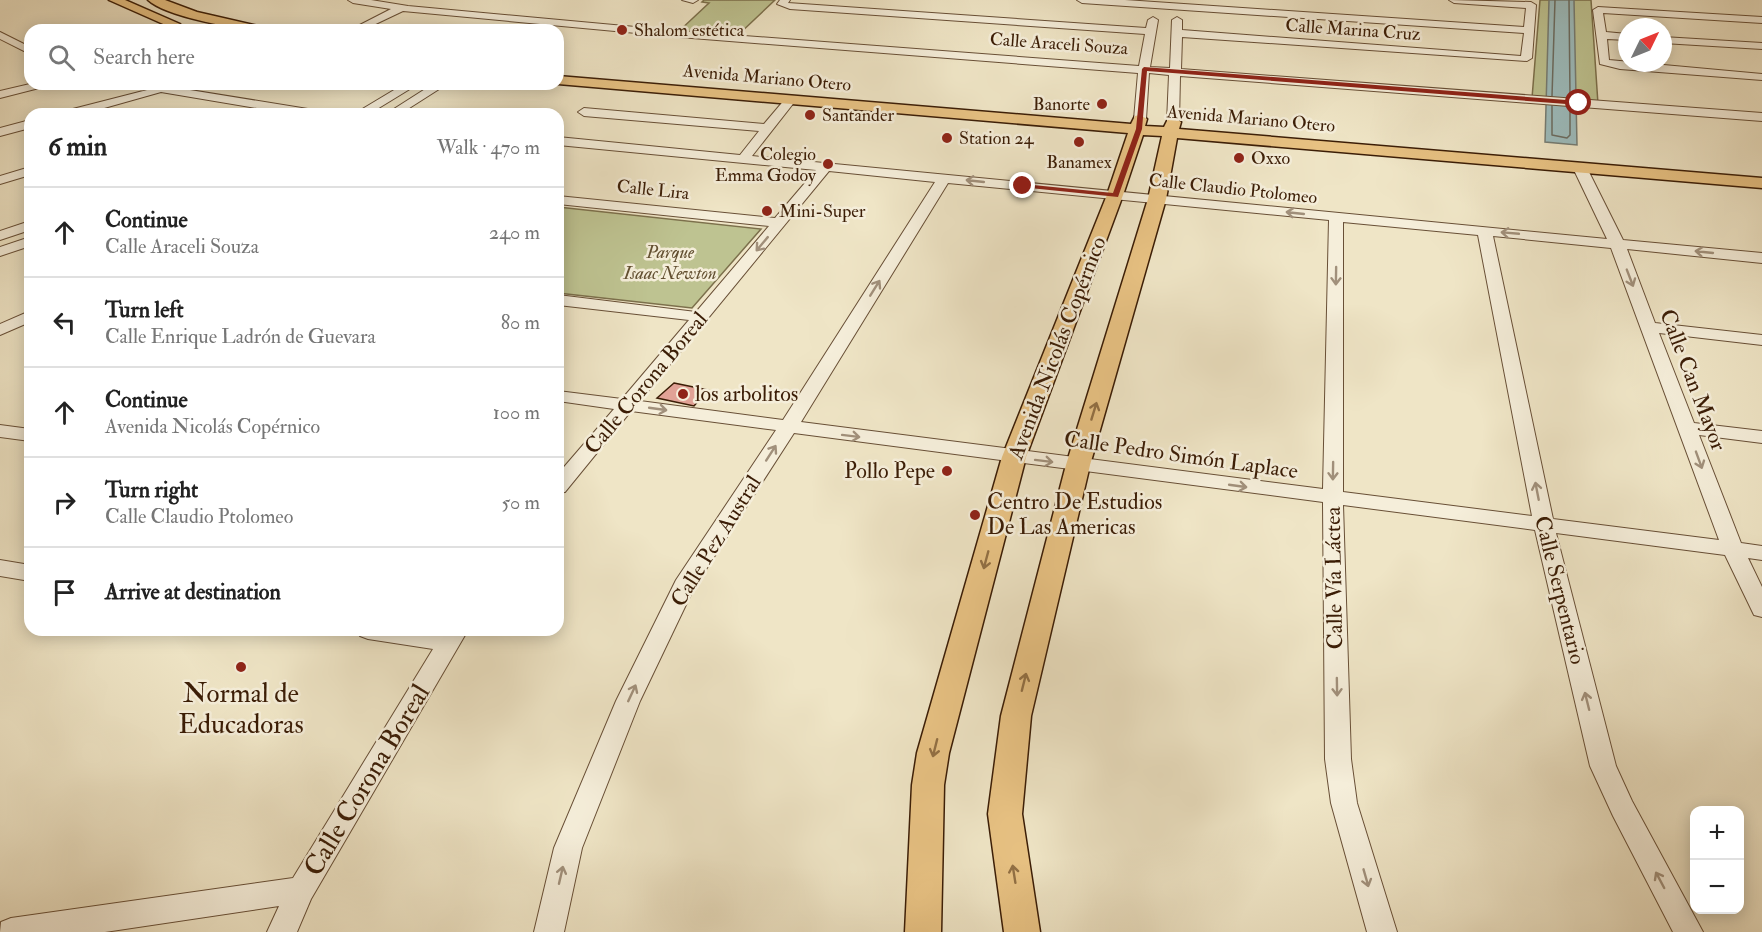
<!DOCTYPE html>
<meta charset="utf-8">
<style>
:root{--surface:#fff;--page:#f2f2f2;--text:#222;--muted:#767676;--line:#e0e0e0}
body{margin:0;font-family:"IM FELL Double Pica",serif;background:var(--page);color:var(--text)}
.controls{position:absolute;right:18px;bottom:18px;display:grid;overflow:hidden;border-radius:12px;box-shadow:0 3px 15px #0003}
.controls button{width:54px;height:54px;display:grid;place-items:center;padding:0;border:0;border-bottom:2px solid var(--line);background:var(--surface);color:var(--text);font:30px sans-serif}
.compass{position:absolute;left:1618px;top:18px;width:54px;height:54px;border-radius:50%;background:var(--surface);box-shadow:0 3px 15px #0003;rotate:47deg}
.stop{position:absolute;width:18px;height:18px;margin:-14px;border:4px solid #8f2418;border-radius:50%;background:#fff}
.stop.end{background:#8f2418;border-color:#fff;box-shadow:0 2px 6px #0008}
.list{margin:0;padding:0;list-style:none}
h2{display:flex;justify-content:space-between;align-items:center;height:78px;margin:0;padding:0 24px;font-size:26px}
h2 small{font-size:20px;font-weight:400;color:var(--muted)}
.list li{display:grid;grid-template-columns:39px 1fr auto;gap:18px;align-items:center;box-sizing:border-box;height:90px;padding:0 24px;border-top:2px solid var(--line)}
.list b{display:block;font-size:22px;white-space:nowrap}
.list p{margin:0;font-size:20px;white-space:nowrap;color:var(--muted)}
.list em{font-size:20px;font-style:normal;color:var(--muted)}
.icon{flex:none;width:33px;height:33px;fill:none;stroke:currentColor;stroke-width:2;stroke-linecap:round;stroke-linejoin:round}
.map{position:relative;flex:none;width:1762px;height:932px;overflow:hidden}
.search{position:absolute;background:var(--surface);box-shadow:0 3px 15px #0003;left:24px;top:24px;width:540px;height:66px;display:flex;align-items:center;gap:15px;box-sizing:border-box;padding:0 21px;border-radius:18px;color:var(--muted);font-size:22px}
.panel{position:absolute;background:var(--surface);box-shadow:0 3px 15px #0003;left:24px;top:108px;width:540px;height:528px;border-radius:18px}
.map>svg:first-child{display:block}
.green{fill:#bec391;stroke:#7c704c;stroke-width:1.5}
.water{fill:#9dbdbe;stroke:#767d74;stroke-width:1.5}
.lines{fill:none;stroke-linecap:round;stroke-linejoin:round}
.shore{stroke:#6c6d62;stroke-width:1.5}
.building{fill:#e1a296;stroke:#3b1d06;stroke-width:1.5}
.minor-casing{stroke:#684f36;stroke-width:2}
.major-casing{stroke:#3b1d06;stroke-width:3}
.minor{fill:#f5eeda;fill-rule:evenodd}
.major{fill:#e8c283;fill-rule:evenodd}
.oneway{stroke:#a1907b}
.oneway2{stroke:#927044}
.route{fill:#8f2418}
.poi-dot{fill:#8f2418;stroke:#f5eeda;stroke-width:2}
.labels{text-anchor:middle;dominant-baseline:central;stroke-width:5;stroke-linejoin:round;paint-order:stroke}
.far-poi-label{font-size:18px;fill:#3b1d06;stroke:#f5eeda;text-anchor:start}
.far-street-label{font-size:18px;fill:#3b1d06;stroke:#f5eeda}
.far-park-label{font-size:18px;font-style:italic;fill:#624f30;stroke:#f5eeda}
.street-label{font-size:22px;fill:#3b1d06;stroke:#f5eeda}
.poi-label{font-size:22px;fill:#3b1d06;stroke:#f5eeda;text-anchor:start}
.near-poi-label{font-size:27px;fill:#3b1d06;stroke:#f5eeda}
.near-street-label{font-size:27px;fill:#3b1d06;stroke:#f5eeda}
</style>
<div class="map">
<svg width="1762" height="932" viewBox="0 0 1762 932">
<rect width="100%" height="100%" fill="#efe5c6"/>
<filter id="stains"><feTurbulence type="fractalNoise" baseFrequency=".00333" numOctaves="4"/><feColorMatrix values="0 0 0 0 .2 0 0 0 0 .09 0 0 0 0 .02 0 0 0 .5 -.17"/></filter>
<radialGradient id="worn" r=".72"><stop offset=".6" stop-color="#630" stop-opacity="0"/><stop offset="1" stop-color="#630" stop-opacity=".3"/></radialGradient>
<path class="green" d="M 704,0 L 775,0 L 737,36 L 678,32 L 709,3 L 702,2 Z
M 1540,0 L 1591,0 L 1598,104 L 1532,98 Z
M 558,207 L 761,229 L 692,308 L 558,293 Z"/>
<path class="water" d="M 1549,0 L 1574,0 L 1577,145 L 1545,142 Z"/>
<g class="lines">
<path class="shore" d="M 1569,0 L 1570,97
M 1552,96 L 1555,0
M 1552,106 L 1552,135 L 1567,138 L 1570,135 L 1570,108"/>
</g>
<path class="building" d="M 674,383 L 708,390 L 694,406 L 657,398 Z"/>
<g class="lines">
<g class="minor-casing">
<path id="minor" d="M 348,0 L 371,0 L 408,6 L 679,31 L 1139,66 L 1145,34 L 790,9 L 777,4 L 780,0 L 790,0 L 788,3 L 1146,28 L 1148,20 L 1153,17 L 1158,20 L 1150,67 L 1170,68 L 1172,20 L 1177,17 L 1182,20 L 1182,30 L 1521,56 L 1524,33 L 1082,3 L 1077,0 L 1125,0 L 1524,27 L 1526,8 L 1454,3 L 1449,0 L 1531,2 L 1536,5 L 1532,58 L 1527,61 L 1182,37 L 1181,69 L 1762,113 L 1762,121 L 1180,76 L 1179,122 L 1173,126 L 1167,122 L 1169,75 L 1149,73 L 1146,119 L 1140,123 L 1134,119 L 1138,73 L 679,37 L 403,11 L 363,30 L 350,30 L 391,9 L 353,3 Z
M 682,0 L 698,0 L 693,3 Z
M 1598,7 L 1762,17 L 1762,23 L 1603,13 L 1606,32 L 1627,34 L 1627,40 L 1607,39 L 1609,60 L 1762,74 L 1762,80 L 1620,69 L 1600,64 L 1593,10 Z
M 0,32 L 30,47 L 30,54 L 0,39 Z
M 1663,37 L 1762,43 L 1762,49 L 1663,43 Z
M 30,84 L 49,84 L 47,86 L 0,98 L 0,91 Z
M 126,84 L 153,84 L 314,110 L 320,114 L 292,114 L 161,92 L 83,114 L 63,114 L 65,111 L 147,90 L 128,86 Z
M 404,84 L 418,84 L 369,114 L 354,114 Z
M 433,84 L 447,84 L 400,114 L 386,114 Z
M 790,96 L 796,100 L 752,156 L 1607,239 L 1573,168 L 1580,164 L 1587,168 L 1623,240 L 1762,253 L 1762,263 L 1627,249 L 1655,323 L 1762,335 L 1762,345 L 1659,333 L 1694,423 L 1762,431 L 1762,443 L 1699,435 L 1741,543 L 1762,546 L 1762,560 L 1748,558 L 1762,587 L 1762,617 L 1754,615 L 1725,555 L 1556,533 L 1616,766 L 1632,801 L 1703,932 L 1673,932 L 1613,816 L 1590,766 L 1535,530 L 1343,505 L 1351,759 L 1357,803 L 1397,932 L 1367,932 L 1331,803 L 1325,759 L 1323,502 L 794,433 L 694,588 L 640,701 L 582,848 L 564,932 L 534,932 L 554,848 L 616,701 L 676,580 L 776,430 L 631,411 L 565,492 L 558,493 L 558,474 L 614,409 L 558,401 L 558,391 L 622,399 L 689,320 L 558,305 L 558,295 L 696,312 L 769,226 L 558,204 L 558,196 L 775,218 L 816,170 L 558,145 L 558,137 L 740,155 L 759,131 L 584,116 L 578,112 L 584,108 L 764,124 L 786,98 ZM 829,171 L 935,182 L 783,420 L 640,401 ZM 948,183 L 1329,220 L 1323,489 L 801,422 ZM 1343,222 L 1478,235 L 1532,516 L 1343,492 ZM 1493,236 L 1611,248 L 1719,540 L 1553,519 Z
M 30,120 L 30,128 L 0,136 L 0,128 Z
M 30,167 L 30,175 L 0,184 L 0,176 Z
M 30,221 L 30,230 L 0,240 L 0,231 Z
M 30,237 L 30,246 L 0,256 L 0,247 Z
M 30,311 L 30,322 L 0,335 L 0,324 Z
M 0,425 L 30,429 L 30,441 L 0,437 Z
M 0,560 L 30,565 L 30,581 L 0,576 Z
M 357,630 L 421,630 L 443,633 L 445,630 L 468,630 L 311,899 L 297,932 L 267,932 L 279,906 L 105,932 L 0,932 L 1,922 L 11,918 L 293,878 L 433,649 L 368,639 L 360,636 Z"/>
</g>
<g class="major-casing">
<path id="major" d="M 109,0 L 125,0 L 180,24 L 178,27 L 170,27 Z
M 148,0 L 165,0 L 197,12 L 262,27 L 264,30 C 239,30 166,17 148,0 Z
M 558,76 L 1131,124 L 1135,116 L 1140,115 L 1147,119 L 1145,126 L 1164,127 L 1168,119 L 1173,117 L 1181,122 L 1179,129 L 1762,178 L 1762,188 L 1177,138 L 1166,199 L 1090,465 L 1031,716 L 1022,814 L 1040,932 L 1004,932 L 988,814 L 1001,716 L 1066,465 L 1148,199 L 1162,136 L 1143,135 L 1123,195 L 1026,457 L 949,753 L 944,785 L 941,932 L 905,932 L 912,785 L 917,753 L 1002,457 L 1107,195 L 1128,133 L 558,84 Z"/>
</g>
<use href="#minor" class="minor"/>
<use href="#major" class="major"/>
</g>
<defs><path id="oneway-shaft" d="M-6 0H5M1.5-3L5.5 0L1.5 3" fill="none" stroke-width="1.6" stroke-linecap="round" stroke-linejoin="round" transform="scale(1.5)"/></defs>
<g class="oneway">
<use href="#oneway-shaft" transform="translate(975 181) rotate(-174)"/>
<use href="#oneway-shaft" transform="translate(1295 213) rotate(-174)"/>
<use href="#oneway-shaft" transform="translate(1510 233) rotate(-175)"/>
<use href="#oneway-shaft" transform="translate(762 244) rotate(130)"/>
<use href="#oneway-shaft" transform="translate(1704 252) rotate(-174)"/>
<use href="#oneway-shaft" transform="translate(1336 276) rotate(91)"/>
<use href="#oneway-shaft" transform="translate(1630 278) rotate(69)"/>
<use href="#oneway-shaft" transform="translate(875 288) rotate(-58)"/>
<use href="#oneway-shaft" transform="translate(658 409) rotate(8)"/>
<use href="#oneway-shaft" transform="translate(851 436) rotate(7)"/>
<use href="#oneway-shaft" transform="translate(771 453) rotate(-57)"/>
<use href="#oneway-shaft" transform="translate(1699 460) rotate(70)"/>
<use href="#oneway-shaft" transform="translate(1044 461) rotate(7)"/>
<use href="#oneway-shaft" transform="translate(1333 471) rotate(91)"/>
<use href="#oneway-shaft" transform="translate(1238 486) rotate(8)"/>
<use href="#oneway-shaft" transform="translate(1537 491) rotate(-101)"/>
<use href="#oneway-shaft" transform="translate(1337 687) rotate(89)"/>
<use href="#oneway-shaft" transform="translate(632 693) rotate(-65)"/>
<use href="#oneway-shaft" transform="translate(1587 701) rotate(-104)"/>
<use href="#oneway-shaft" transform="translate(561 875) rotate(-77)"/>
<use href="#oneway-shaft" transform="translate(1366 878) rotate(74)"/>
<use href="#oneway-shaft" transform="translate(1660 880) rotate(-118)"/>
</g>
<g class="oneway2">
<use href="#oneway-shaft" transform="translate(1094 411) rotate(-73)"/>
<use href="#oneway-shaft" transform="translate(986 560) rotate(105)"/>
<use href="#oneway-shaft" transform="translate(1024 682) rotate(-76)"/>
<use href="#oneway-shaft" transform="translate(935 748) rotate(104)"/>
<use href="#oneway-shaft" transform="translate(1014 874) rotate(-99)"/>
</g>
<path class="route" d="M 1144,67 L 1579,101 L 1582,103 L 1579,105 L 1147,71 L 1142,129 L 1118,197 L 1020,187 L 1023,184 L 1113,193 L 1136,129 L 1142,69 Z"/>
<g class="poi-dot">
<circle cx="622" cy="30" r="6"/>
<circle cx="1102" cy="104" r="6"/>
<circle cx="810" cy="115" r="6"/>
<circle cx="947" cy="138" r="6"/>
<circle cx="1079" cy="142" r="6"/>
<circle cx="1239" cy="158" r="6"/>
<circle cx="828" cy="164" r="6"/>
<circle cx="767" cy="211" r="6"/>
<circle cx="683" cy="394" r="6"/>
<circle cx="947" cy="471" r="6"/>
<circle cx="975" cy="515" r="6"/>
<circle cx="241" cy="667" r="6"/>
</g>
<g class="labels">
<g class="far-poi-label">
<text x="634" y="30">Shalom estética</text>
<text x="1090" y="104" text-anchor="end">Banorte</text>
<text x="822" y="115">Santander</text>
<text x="959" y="138">Station 24</text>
<text x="816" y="154" text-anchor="end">Colegio<tspan x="816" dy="21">Emma Godoy</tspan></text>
<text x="1251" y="158">Oxxo</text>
<text x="1079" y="162" text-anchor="middle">Banamex</text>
<text x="779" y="211">Mini-Super</text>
</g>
<g class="far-street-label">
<text transform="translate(1353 30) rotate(4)">Calle Marina Cruz</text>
<text transform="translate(1059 44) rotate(4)">Calle Araceli Souza</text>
<text transform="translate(767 78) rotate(5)">Avenida Mariano Otero</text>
<text transform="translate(1251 119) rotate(5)">Avenida Mariano Otero</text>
<text transform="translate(1233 189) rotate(6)">Calle Claudio Ptolomeo</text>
<text transform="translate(653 190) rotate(6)">Calle Lira</text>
</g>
<g class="far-park-label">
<text x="670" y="252">Parque<tspan x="670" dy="21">Isaac Newton</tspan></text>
</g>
<g class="street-label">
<text transform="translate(1057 348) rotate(-69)">Avenida Nicolás Copérnico</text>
<text transform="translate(1693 380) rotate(69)">Calle Can Mayor</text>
<text transform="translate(646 383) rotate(-50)">Calle Corona Boreal</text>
<text transform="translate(1181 455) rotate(8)">Calle Pedro Simón Laplace</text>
<text transform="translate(716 541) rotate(-58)">Calle Pez Austral</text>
<text transform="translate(1334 578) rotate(-91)">Calle Vía Láctea</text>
<text transform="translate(1560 590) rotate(76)">Calle Serpentario</text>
</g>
<g class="poi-label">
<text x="695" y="394">los arbolitos</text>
<text x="935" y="471" text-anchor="end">Pollo Pepe</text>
<text x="987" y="502">Centro De Estudios<tspan x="987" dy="25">De Las Americas</tspan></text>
</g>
<g class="near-poi-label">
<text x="241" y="693">Normal de<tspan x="241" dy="31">Educadoras</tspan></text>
</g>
<g class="near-street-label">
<text transform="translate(367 780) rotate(-59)">Calle Corona Boreal</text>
</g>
</g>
<rect width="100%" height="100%" filter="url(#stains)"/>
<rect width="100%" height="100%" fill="url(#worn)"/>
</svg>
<div class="controls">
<button>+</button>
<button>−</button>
</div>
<svg class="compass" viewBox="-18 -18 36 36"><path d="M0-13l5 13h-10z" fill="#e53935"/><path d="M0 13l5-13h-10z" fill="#767676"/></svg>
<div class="stop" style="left:1579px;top:103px"></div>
<div class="stop end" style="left:1023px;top:186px"></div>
<div class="search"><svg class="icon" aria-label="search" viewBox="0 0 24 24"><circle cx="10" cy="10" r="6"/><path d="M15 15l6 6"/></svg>Search here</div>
<section class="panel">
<h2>6 min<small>Walk · 470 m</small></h2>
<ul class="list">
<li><svg class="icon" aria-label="ahead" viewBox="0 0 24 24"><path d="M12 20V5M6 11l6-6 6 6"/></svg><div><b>Continue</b><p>Calle Araceli Souza</p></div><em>240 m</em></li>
<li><svg class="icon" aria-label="left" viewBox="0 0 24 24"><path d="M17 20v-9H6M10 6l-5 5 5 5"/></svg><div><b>Turn left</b><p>Calle Enrique Ladrón de Guevara</p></div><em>80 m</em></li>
<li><svg class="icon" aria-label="ahead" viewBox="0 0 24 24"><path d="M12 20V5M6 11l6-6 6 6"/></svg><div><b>Continue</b><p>Avenida Nicolás Copérnico</p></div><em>100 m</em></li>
<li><svg class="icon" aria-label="right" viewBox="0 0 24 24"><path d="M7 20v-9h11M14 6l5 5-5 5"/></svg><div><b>Turn right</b><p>Calle Claudio Ptolomeo</p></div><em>50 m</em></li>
<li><svg class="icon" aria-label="arrive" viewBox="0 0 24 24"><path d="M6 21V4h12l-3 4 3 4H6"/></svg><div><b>Arrive at destination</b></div></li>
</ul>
</section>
</div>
